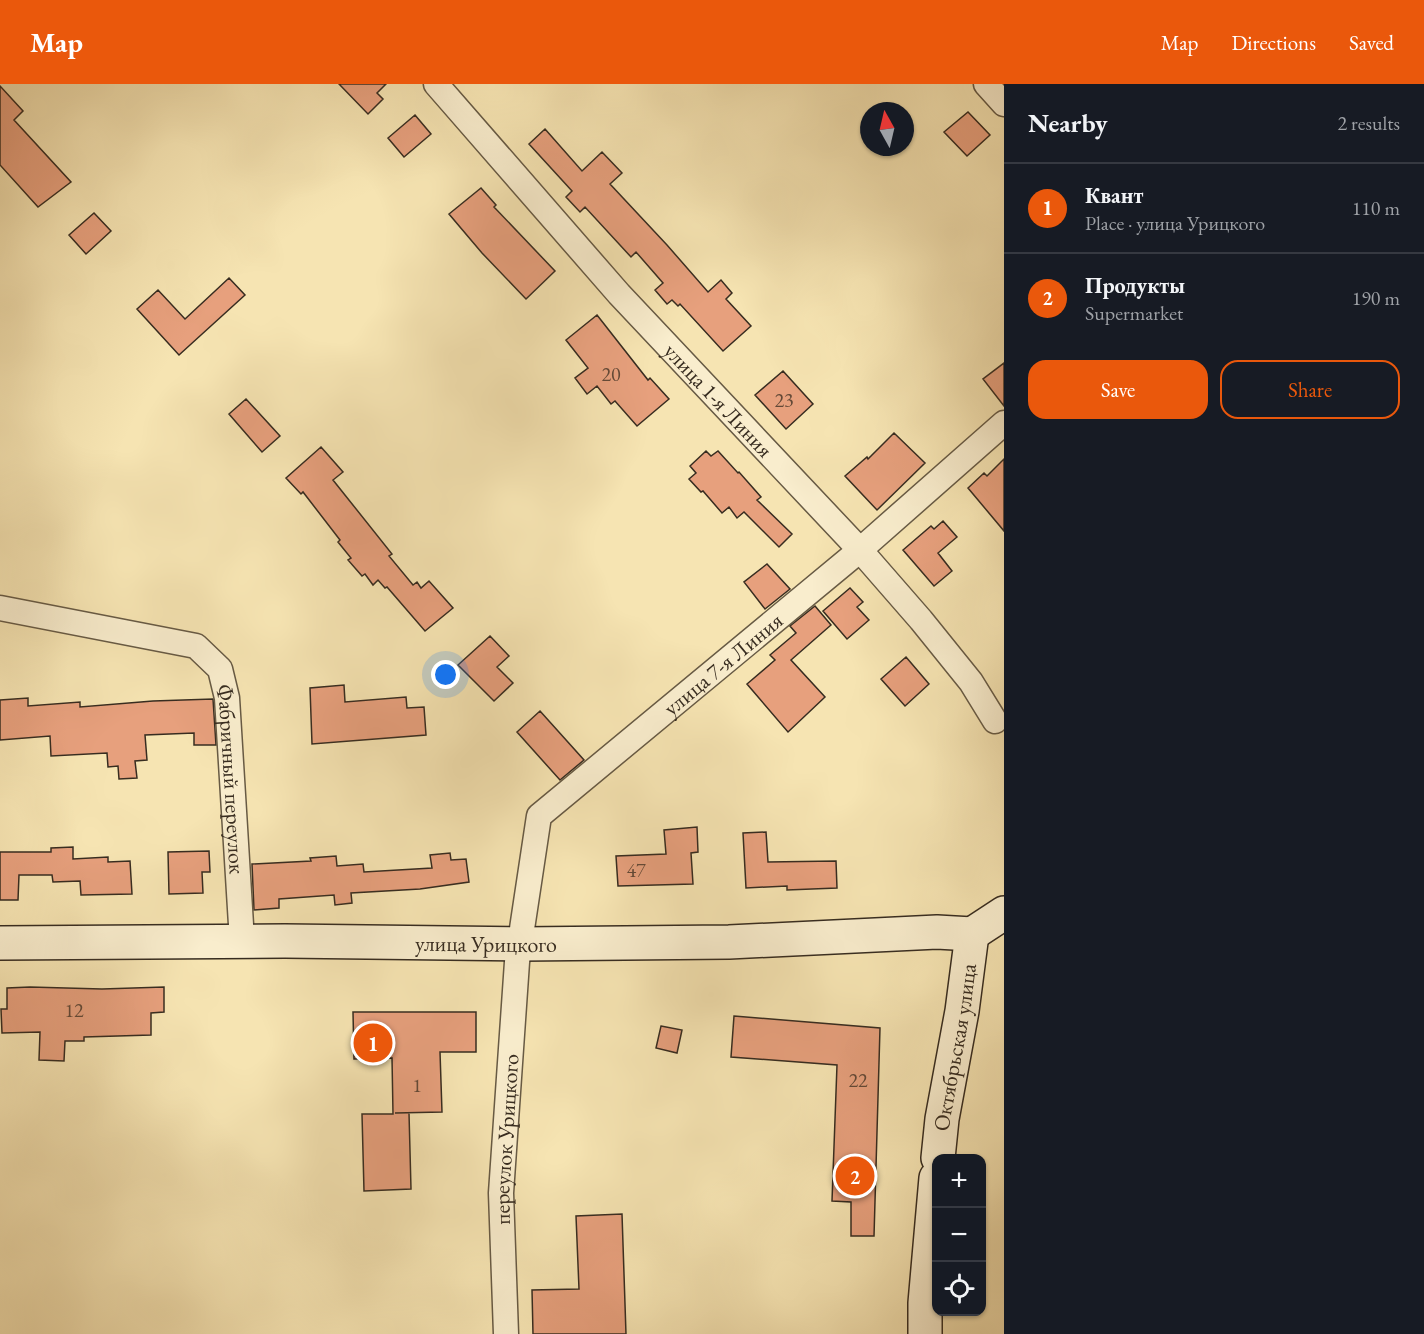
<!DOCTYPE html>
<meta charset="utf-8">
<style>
:root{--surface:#171b24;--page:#20242c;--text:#f1f3f6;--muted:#9ea1a6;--line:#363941;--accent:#ea580c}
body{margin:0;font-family:"EB Garamond",serif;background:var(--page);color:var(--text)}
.controls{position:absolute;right:18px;bottom:18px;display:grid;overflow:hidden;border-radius:12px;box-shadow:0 2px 4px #0004}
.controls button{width:54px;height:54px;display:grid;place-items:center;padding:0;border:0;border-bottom:2px solid var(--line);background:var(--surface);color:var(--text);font:30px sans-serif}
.compass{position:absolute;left:860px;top:18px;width:54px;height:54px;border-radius:50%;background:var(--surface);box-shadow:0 2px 4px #0004;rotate:352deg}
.you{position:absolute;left:446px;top:591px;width:21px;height:21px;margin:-15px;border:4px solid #fff;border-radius:50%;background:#1a73e8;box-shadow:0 0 0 9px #1a73e833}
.badge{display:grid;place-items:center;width:39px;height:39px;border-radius:50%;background:var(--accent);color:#fff;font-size:20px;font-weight:700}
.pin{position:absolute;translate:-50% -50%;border:3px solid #fff;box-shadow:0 2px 6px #0006}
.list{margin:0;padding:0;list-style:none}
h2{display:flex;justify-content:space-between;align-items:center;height:78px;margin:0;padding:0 24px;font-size:26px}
h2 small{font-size:20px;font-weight:400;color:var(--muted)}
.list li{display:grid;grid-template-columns:39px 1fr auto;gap:18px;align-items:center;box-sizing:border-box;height:90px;padding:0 24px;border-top:2px solid var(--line)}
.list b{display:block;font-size:22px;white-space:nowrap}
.list p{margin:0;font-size:20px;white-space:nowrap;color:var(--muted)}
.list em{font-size:20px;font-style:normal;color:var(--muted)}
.actions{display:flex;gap:12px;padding:18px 24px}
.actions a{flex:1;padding:14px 0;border:2px solid var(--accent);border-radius:18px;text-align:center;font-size:21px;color:var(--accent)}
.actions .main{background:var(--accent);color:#fff}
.icon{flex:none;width:33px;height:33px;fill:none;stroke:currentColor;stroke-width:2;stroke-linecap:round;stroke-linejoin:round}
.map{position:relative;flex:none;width:1004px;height:1250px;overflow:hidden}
header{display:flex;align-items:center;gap:36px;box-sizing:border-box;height:84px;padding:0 30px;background:var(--accent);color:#fff}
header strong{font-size:28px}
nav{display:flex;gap:33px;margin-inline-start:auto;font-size:21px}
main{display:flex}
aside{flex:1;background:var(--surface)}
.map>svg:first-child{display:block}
.building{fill:#e7a07d;stroke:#372c20;stroke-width:1.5}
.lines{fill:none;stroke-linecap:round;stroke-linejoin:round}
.street-casing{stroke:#675a44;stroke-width:27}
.secondary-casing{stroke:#372c20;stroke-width:36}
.street{stroke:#f9edcd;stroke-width:24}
.secondary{stroke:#f9edcd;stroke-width:33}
.labels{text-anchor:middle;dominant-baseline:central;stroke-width:5;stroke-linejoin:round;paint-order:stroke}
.number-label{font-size:20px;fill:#634937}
.street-label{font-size:22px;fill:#372c20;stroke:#f9edcd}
</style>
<header>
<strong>Map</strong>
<nav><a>Map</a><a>Directions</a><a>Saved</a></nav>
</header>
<main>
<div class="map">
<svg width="1004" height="1250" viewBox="0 0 1004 1250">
<rect width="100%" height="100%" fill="#f6e4b2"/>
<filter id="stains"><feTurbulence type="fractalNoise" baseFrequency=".00333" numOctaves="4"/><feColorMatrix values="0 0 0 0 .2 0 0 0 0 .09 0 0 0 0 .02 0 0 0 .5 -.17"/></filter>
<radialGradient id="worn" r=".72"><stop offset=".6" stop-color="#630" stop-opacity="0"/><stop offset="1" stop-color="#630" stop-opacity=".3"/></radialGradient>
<path class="building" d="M 339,0 L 386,0 L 377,9 L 383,15 L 368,30 Z
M 0,2 L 23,27 L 14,36 L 71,98 L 38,123 L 0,81 Z
M 968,28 L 990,51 L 967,72 L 944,48 Z
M 415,31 L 431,50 L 404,73 L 388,54 Z
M 545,45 L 582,87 L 602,68 L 622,89 L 610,100 L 667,161 L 708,208 L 721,196 L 732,209 L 726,215 L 751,242 L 723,267 L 680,220 L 678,222 L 672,216 L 667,220 L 655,206 L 663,199 L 636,168 L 631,173 L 585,123 L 580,128 L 566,113 L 572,107 L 529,60 Z
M 481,104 L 496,121 L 494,123 L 555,187 L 526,215 L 482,169 L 449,130 Z
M 94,129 L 111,147 L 86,170 L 69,151 Z
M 229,194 L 245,211 L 179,271 L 137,225 L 158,206 L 185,235 Z
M 597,231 L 648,296 L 650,294 L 669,315 L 637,342 L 615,317 L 611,320 L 597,302 L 587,310 L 575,294 L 588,284 L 566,256 Z
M 1004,279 L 1004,322 L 983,295 Z
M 783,287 L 813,320 L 786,345 L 755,311 Z
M 246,315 L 280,352 L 262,368 L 229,330 Z
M 894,349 L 925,379 L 877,426 L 845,392 L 867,373 L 868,375 Z
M 321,363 L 343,388 L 333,396 L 392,470 L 389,472 L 413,501 L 417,498 L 421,504 L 429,497 L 453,524 L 425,547 L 387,503 L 385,504 L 378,496 L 373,501 L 365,490 L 362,492 L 348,476 L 351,474 L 338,458 L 340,456 L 303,408 L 301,410 L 286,394 Z
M 706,367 L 711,372 L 718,367 L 738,389 L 739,388 L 761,413 L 757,416 L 792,450 L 779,463 L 744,428 L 737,434 L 729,423 L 722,429 L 703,407 L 701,408 L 689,395 L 696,389 L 690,382 Z
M 1004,375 L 1004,447 L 968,404 L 984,389 L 987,392 Z
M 943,437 L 957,453 L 938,469 L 952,487 L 934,502 L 903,466 L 931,442 L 934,445 Z
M 767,480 L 790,505 L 765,525 L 744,498 Z
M 850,504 L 863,518 L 857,523 L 869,536 L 847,555 L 823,527 Z
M 815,522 L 831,541 L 791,576 L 825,613 L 788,648 L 747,600 L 775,576 L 770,571 L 796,549 L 790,542 Z
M 490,552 L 509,572 L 497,583 L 513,599 L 494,617 L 458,581 Z
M 906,573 L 929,600 L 905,622 L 881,595 Z
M 344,601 L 345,618 L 406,613 L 407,624 L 424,623 L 426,651 L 312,660 L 310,604 Z
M 28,614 L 28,622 L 80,618 L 80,623 L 153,617 L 213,615 L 216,661 L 194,661 L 194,649 L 145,651 L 147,676 L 135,677 L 137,694 L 119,695 L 118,682 L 108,683 L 107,669 L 51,672 L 50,652 L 0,656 L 0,616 Z
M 540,627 L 584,676 L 560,696 L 517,648 Z
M 697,743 L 698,768 L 691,769 L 693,800 L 618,802 L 616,772 L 666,770 L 664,746 Z
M 766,748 L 768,778 L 836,777 L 837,804 L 787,806 L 787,802 L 746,804 L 743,749 Z
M 73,763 L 73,775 L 108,773 L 108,778 L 130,777 L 132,810 L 81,811 L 80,797 L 53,798 L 52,791 L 19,791 L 18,816 L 0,816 L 0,768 L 51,768 L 51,764 Z
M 209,767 L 210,788 L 202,788 L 203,809 L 169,810 L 168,768 Z
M 450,769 L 451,776 L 466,775 L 469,798 L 420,805 L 351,809 L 352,819 L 335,821 L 334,811 L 279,815 L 279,824 L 254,826 L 252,780 L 311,777 L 310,774 L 336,772 L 337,782 L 363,780 L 364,788 L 432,784 L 430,771 Z
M 30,903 L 102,905 L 164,903 L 164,928 L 151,929 L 151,951 L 84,953 L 84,957 L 65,957 L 64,977 L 39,976 L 40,948 L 2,949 L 1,925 L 7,925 L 7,904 Z
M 353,928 L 476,928 L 476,968 L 440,968 L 442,1028 L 395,1029 L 409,1029 L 411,1105 L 364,1107 L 362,1030 L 393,1030 L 392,974 L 354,975 Z
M 734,932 L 880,944 L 874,1152 L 851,1152 L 851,1118 L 832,1117 L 837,981 L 731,973 Z
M 661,942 L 682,946 L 677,969 L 656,964 Z
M 622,1130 L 626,1250 L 533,1250 L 532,1206 L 579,1205 L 576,1132 Z"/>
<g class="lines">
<g class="street-casing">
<g id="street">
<path id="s1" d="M 436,0 L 619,210 L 860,466 L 921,536 L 971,598 L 995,637"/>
<path d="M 986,0 L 1004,20"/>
<path id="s2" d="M 0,524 L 196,562 L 220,585 L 227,614 L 242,857"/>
<path id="s3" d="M 506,1250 L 501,1109 L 517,878 L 539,732 L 860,466 L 1004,339"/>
</g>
</g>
<g class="secondary-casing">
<g id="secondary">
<path d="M 972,850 L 1004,829"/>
<path id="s4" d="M 0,859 L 285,857 L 521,860 L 729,858 L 937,848 L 972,850"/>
<path id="s5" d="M 938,1074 L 942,1035 L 962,927 L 972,850"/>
<path d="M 925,1250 L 925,1219 L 936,1094"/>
</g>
</g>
<use href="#street" class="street"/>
<use href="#secondary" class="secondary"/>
</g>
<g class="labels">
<g class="number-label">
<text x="611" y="290">20</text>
<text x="784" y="316">23</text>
<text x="636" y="786">47</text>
<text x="74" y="926">12</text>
<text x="858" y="996">22</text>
<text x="417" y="1001">1</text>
</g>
<g class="street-label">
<text stroke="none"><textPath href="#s1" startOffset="424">улица 1-я Линия</textPath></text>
<text stroke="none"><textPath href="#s3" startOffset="759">улица 7-я Линия</textPath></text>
<text stroke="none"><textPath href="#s2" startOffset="344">Фабричный переулок</textPath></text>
<text stroke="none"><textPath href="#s4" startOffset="486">улица Урицкого</textPath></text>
<text stroke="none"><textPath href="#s5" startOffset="112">Октябрьская улица</textPath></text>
<text stroke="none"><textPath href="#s3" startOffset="195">переулок Урицкого</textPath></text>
</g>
</g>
<rect width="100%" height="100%" filter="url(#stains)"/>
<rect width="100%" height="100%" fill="url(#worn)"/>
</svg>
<div class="controls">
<button>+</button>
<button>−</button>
<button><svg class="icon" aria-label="locate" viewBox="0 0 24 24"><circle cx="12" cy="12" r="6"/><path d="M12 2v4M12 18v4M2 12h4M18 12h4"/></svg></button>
</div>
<svg class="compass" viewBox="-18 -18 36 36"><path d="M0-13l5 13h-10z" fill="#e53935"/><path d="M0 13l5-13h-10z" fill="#9ea1a6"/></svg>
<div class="you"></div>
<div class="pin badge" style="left:373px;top:959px">1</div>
<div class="pin badge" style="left:855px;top:1092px">2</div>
</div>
<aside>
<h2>Nearby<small>2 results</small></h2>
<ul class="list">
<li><span class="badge">1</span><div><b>Квант</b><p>Place · улица Урицкого</p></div><em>110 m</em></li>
<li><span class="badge">2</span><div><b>Продукты</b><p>Supermarket</p></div><em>190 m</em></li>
</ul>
<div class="actions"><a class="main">Save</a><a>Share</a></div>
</aside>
</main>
